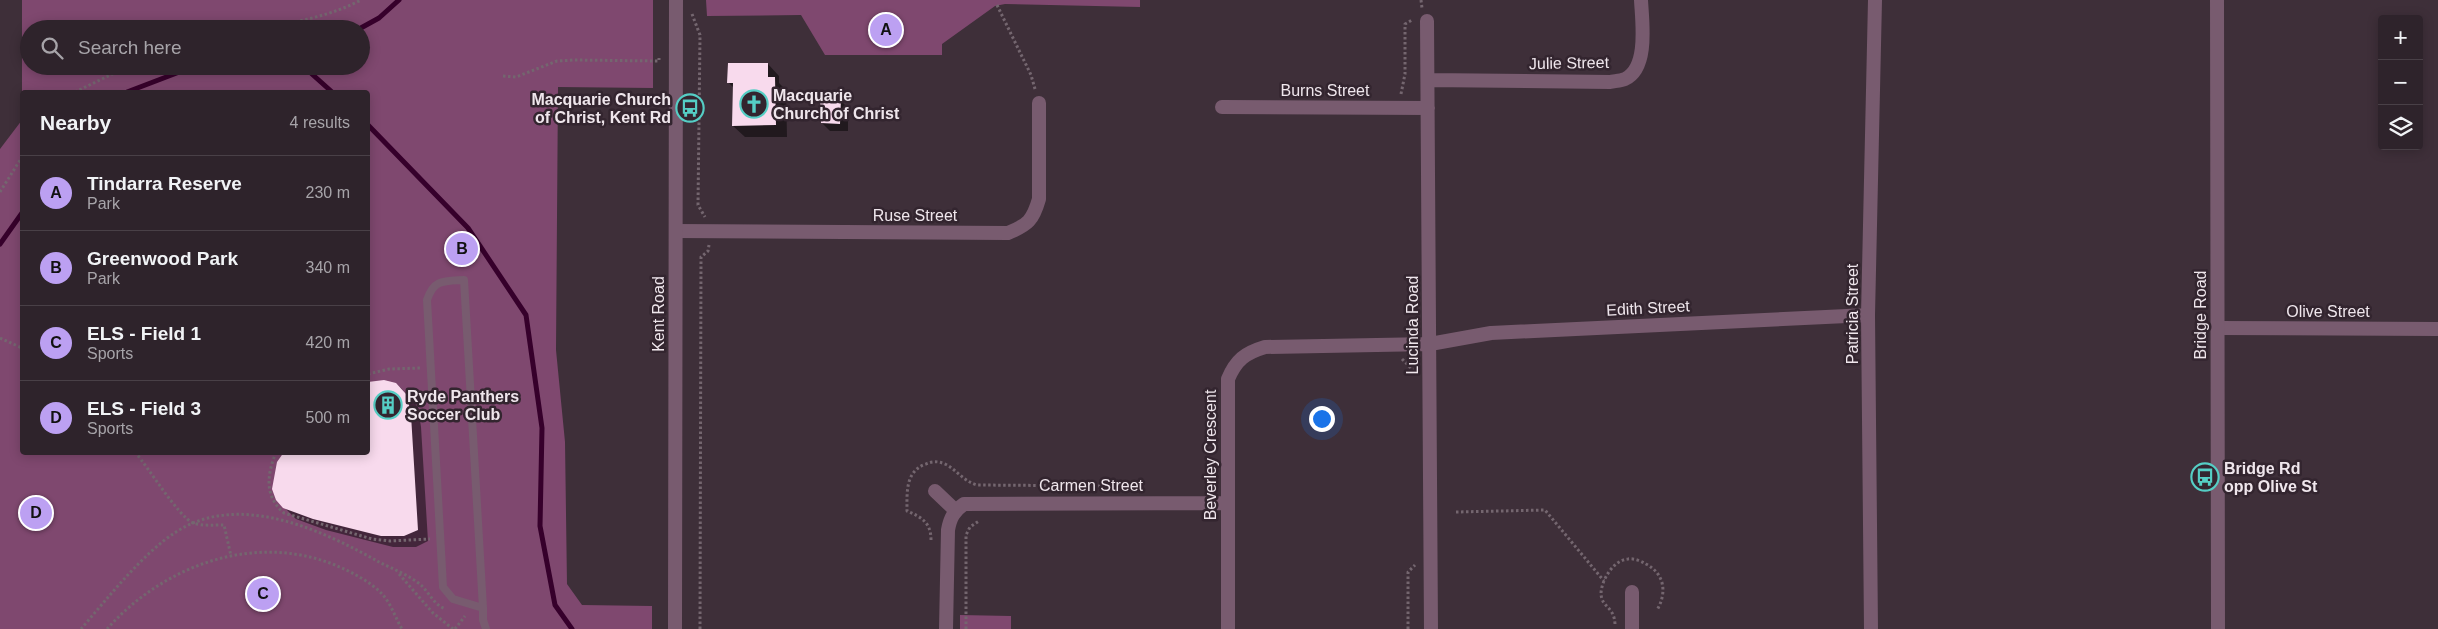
<!DOCTYPE html>
<meta charset="utf-8">
<style>
:root{--surface:#2e232b;--page:#3a2f37;--text:#f1f3f6;--muted:#a7a4a9;--line:#494047;--accent:#bca0f2}
body{margin:0;font-family:Arial,sans-serif;background:var(--page);color:var(--text)}
.controls{position:absolute;right:15px;top:15px;display:grid;overflow:hidden;border-radius:5px;box-shadow:0 2px 12px #0003}
.controls button{width:45px;height:45px;display:grid;place-items:center;padding:0;border:0;border-bottom:1px solid var(--line);background:var(--surface);color:var(--text);font:25px sans-serif}
.you{position:absolute;left:1321px;top:418px;width:18px;height:18px;margin:-12px;border:4px solid #fff;border-radius:50%;background:#1a73e8;box-shadow:0 0 0 8px #1a73e833}
.badge{display:grid;place-items:center;width:32px;height:32px;border-radius:50%;background:var(--accent);color:#111;font-size:16px;font-weight:700}
.pin{position:absolute;translate:-50% -50%;border:2px solid #fff;box-shadow:0 1px 5px #0006}
.list{margin:0;padding:0;list-style:none}
h2{display:flex;justify-content:space-between;align-items:center;height:65px;margin:0;padding:0 20px;font-size:21px}
h2 small{font-size:16px;font-weight:400;color:var(--muted)}
.list li{display:grid;grid-template-columns:32px 1fr auto;gap:15px;align-items:center;box-sizing:border-box;height:75px;padding:0 20px;border-top:1px solid var(--line)}
.list b{display:block;font-size:19px;white-space:nowrap}
.list p{margin:0;font-size:16px;white-space:nowrap;color:var(--muted)}
.list em{font-size:16px;font-style:normal;color:var(--muted)}
.icon{flex:none;width:28px;height:28px;fill:none;stroke:currentColor;stroke-width:2;stroke-linecap:round;stroke-linejoin:round}
.map{position:relative;flex:none;width:2438px;height:629px;overflow:hidden}
.search{position:absolute;background:var(--surface);box-shadow:0 2px 12px #0003;left:20px;top:20px;width:350px;height:55px;display:flex;align-items:center;gap:12px;box-sizing:border-box;padding:0 18px;border-radius:28px;color:var(--muted);font-size:19px}
.panel{position:absolute;background:var(--surface);box-shadow:0 2px 12px #0003;left:20px;top:90px;width:350px;height:365px;border-radius:5px}
.map>svg:first-child{display:block}
.green{fill:#7f486f;fill-rule:evenodd}
.shadow{fill:#0007}
.lines{fill:none;stroke-linecap:round;stroke-linejoin:round}
.stream{stroke:#36002b;stroke-width:5}
.building{fill:#f8daed}
.path{stroke:#74666f;stroke-width:3;stroke-dasharray:2.5 2.5;stroke-linecap:butt}
.service{stroke:#785b6f;stroke-width:8}
.minor{stroke:#785b6f;stroke-width:14}
.tertiary{stroke:#785b6f;stroke-width:14}
.labels{text-anchor:middle;dominant-baseline:central;stroke-width:5;stroke-linejoin:round;paint-order:stroke}
.street-label{font-size:16px;fill:#efe6ec;stroke:#33252f}
.poi-label{font-size:16px;font-weight:bold;fill:#efe6ec;stroke:#33252f;text-anchor:start}
</style>
<div class="map">
<svg width="2438" height="629" viewBox="0 0 2438 629">
<rect width="100%" height="100%" fill="#3e2f39"/>
<path class="green" d="M 22,0 L 653,0 L 653,88 L 558,87 L 556,350 L 565,442 L 567,584 L 582,605 L 652,606 L 652,629 L 0,629 L 0,149 L 22,120 ZM 29,29 L 361,29 L 361,66 L 29,66 ZM 22,92 L 368,92 L 368,452 L 22,452 Z
M 706,0 L 1140,0 L 1140,7 L 1005,4 L 995,6 L 942,44 L 942,55 L 825,55 L 801,15 L 707,16 Z
M 960,615 L 1011,616 L 1011,629 L 960,629 Z"/>
<path class="shadow" d="M 768,64 L 779,76 L 779,83 L 786,90 L 787,137 L 745,137 L 733,126 L 734,88 L 728,82 Z
M 840,100 L 848,108 L 848,131 L 830,131 L 822,123 Z
M 384,382 L 396,384 L 401,388 L 418,407 L 421,427 L 428,541 L 416,547 L 393,547 L 326,530 L 296,519 L 284,507 L 368,452 L 368,385 Z"/>
<g class="lines">
<path class="stream" d="M 359,29 L 379,18 L 399,0
M 303,66 L 332,92
M 127,92 L 195,66
M 368,125 L 468,228 L 526,315 L 542,428 L 540,526 L 555,605 L 572,629
M 0,244 L 22,213"/>
</g>
<path class="building" d="M 728,63 L 768,63 L 768,77 L 775,77 L 776,125 L 732,126 L 733,83 L 727,83 Z
M 820,98 L 841,99 L 840,124 L 821,123 Z
M 384,380 L 396,383 L 407,395 L 411,415 L 418,530 L 404,536 L 381,536 L 313,519 L 283,508 L 276,500 L 272,489 L 277,462 L 284,452 L 368,452 L 368,382 Z"/>
<g class="lines">
<path class="path" d="M 1421,0 L 1422,8
M 997,5 L 1031,75 L 1035,89
M 692,14 L 700,35 L 698,205 L 705,217
M 246,29 C 286,24 324,19 361,0
M 503,76 L 516,77 L 557,61 L 574,60 L 659,61 L 659,58
M 75,92 L 129,66
M 1401,94 L 1405,74 L 1405,24 L 1412,20
M 0,192 L 22,157
M 0,338 L 22,348
M 1402,359 L 1415,372
M 368,374 L 389,369 L 420,368
M 135,452 C 148,467 179,517 193,523 C 201,526 215,525 224,525 L 231,556
M 276,452 C 267,475 264,496 284,513 L 372,539 L 390,541 L 430,539
M 1456,512 L 1545,510 L 1604,581
M 931,540 C 931,522 921,517 907,511 C 907,493 905,471 926,464 C 932,461 938,461 945,464 C 957,470 963,481 977,485 L 1114,486
M 399,574 L 433,613 L 453,629
M 1615,624 C 1614,606 1602,608 1601,594 C 1601,581 1613,560 1628,559 C 1634,558 1641,561 1646,564 C 1665,574 1667,593 1657,610
M 81,629 C 106,600 144,552 176,532 C 239,491 322,530 379,562 C 393,569 411,576 422,586 C 430,594 435,606 446,609
M 107,629 C 163,566 253,532 335,565 C 352,572 371,582 383,595 C 391,604 396,619 402,629
M 455,629 L 465,616
M 700,629 L 701,257 L 708,251 L 709,245
M 966,629 L 966,535 L 970,527 L 979,521
M 1408,629 L 1408,572 L 1415,565"/>
<path class="service" d="M 483,608 L 453,599 L 443,587 L 427,300 C 434,279 444,281 464,280 L 483,608 L 483,620 L 486,629"/>
<path class="minor" d="M 1427,21 L 1431,629
M 1428,80 L 1610,82 C 1614,81 1621,81 1625,79 C 1649,68 1642,21 1641,0
M 1222,107 L 1428,108
M 676,231 L 1008,233 C 1028,225 1033,220 1039,199 L 1039,103
M 2218,328 L 2438,329
M 935,491 L 955,510
M 1632,592 L 1632,629
M 946,629 L 948,530 C 950,518 954,511 964,504 L 1228,503
M 1228,629 L 1228,379 C 1236,360 1245,353 1265,347 L 1430,344 L 1491,333 L 1868,315
M 1871,629 L 1868,315 L 1875,0"/>
<path class="tertiary" d="M 2217,0 L 2218,629
M 675,629 L 676,0"/>
</g>
<defs>
<g id="church-ring" transform="scale(1.4375)"><circle r="9.5" fill="#33252f" stroke="#55cec5" stroke-width="1.5"/><path d="M-1.2-6h2.4v3.5h3.3v2.4h-3.3V6h-2.4V-.1h-3.3v-2.4h3.3Z" fill="#55cec5"/></g>
<g id="bus-ring" transform="scale(1.4375)"><circle r="9.5" fill="#33252f" stroke="#55cec5" stroke-width="1.5"/><path d="M-5-6H5V4H4V6H2V4H-2V6H-4V4H-5ZM-3.5-4V0h7V-4ZM-3.5 1.2v1.5H-2V1.2ZM2 1.2v1.5H3.5V1.2Z" fill="#55cec5"/></g>
<g id="building-ring" transform="scale(1.4375)"><circle r="9.5" fill="#33252f" stroke="#55cec5" stroke-width="1.5"/><path d="M-4-6H4V6H1V3H-1V6H-4ZM-2.5-4.3h1.7v1.8h-1.7ZM.8-4.3h1.7v1.8H.8ZM-2.5-1h1.7V.8h-1.7ZM.8-1h1.7V.8H.8Z" fill="#55cec5"/></g>
</defs>
<g fill-rule="evenodd">
<use href="#church-ring" x="754" y="104"/>
<use href="#bus-ring" x="690" y="108"/>
<use href="#building-ring" x="388" y="405"/>
<use href="#bus-ring" x="2205" y="477"/>
</g>
<g class="labels">
<g class="street-label">
<text transform="translate(1569 63) rotate(-1)">Julie Street</text>
<text x="1325" y="90">Burns Street</text>
<text x="915" y="215">Ruse Street</text>
<text transform="translate(1648 308) rotate(-3)">Edith Street</text>
<text x="2328" y="311">Olive Street</text>
<text transform="translate(658 314) rotate(-90)">Kent Road</text>
<text transform="translate(1852 314) rotate(-90)">Patricia Street</text>
<text transform="translate(2200 315) rotate(-90)">Bridge Road</text>
<text transform="translate(1412 325) rotate(-90)">Lucinda Road</text>
<text transform="translate(1210 455) rotate(-90)">Beverley Crescent</text>
<text x="1091" y="485">Carmen Street</text>
</g>
<g class="poi-label">
<text x="773" y="95">Macquarie<tspan x="773" dy="18">Church of Christ</tspan></text>
<text x="671" y="99" text-anchor="end">Macquarie Church<tspan x="671" dy="18">of Christ, Kent Rd</tspan></text>
<text x="407" y="396">Ryde Panthers<tspan x="407" dy="18">Soccer Club</tspan></text>
<text x="2224" y="468">Bridge Rd<tspan x="2224" dy="18">opp Olive St</tspan></text>
</g>
</g>
</svg>
<div class="controls">
<button>+</button>
<button>−</button>
<button><svg class="icon" aria-label="layers" viewBox="0 0 24 24"><path d="M12 4l9 5-9 5-9-5zM3 14l9 5 9-5"/></svg></button>
</div>
<div class="you"></div>
<div class="pin badge" style="left:886px;top:30px">A</div>
<div class="pin badge" style="left:462px;top:249px">B</div>
<div class="pin badge" style="left:263px;top:594px">C</div>
<div class="pin badge" style="left:36px;top:513px">D</div>
<div class="search"><svg class="icon" aria-label="search" viewBox="0 0 24 24"><circle cx="10" cy="10" r="6"/><path d="M15 15l6 6"/></svg>Search here</div>
<section class="panel">
<h2>Nearby<small>4 results</small></h2>
<ul class="list">
<li><span class="badge">A</span><div><b>Tindarra Reserve</b><p>Park</p></div><em>230 m</em></li>
<li><span class="badge">B</span><div><b>Greenwood Park</b><p>Park</p></div><em>340 m</em></li>
<li><span class="badge">C</span><div><b>ELS - Field 1</b><p>Sports</p></div><em>420 m</em></li>
<li><span class="badge">D</span><div><b>ELS - Field 3</b><p>Sports</p></div><em>500 m</em></li>
</ul>
</section>
</div>
